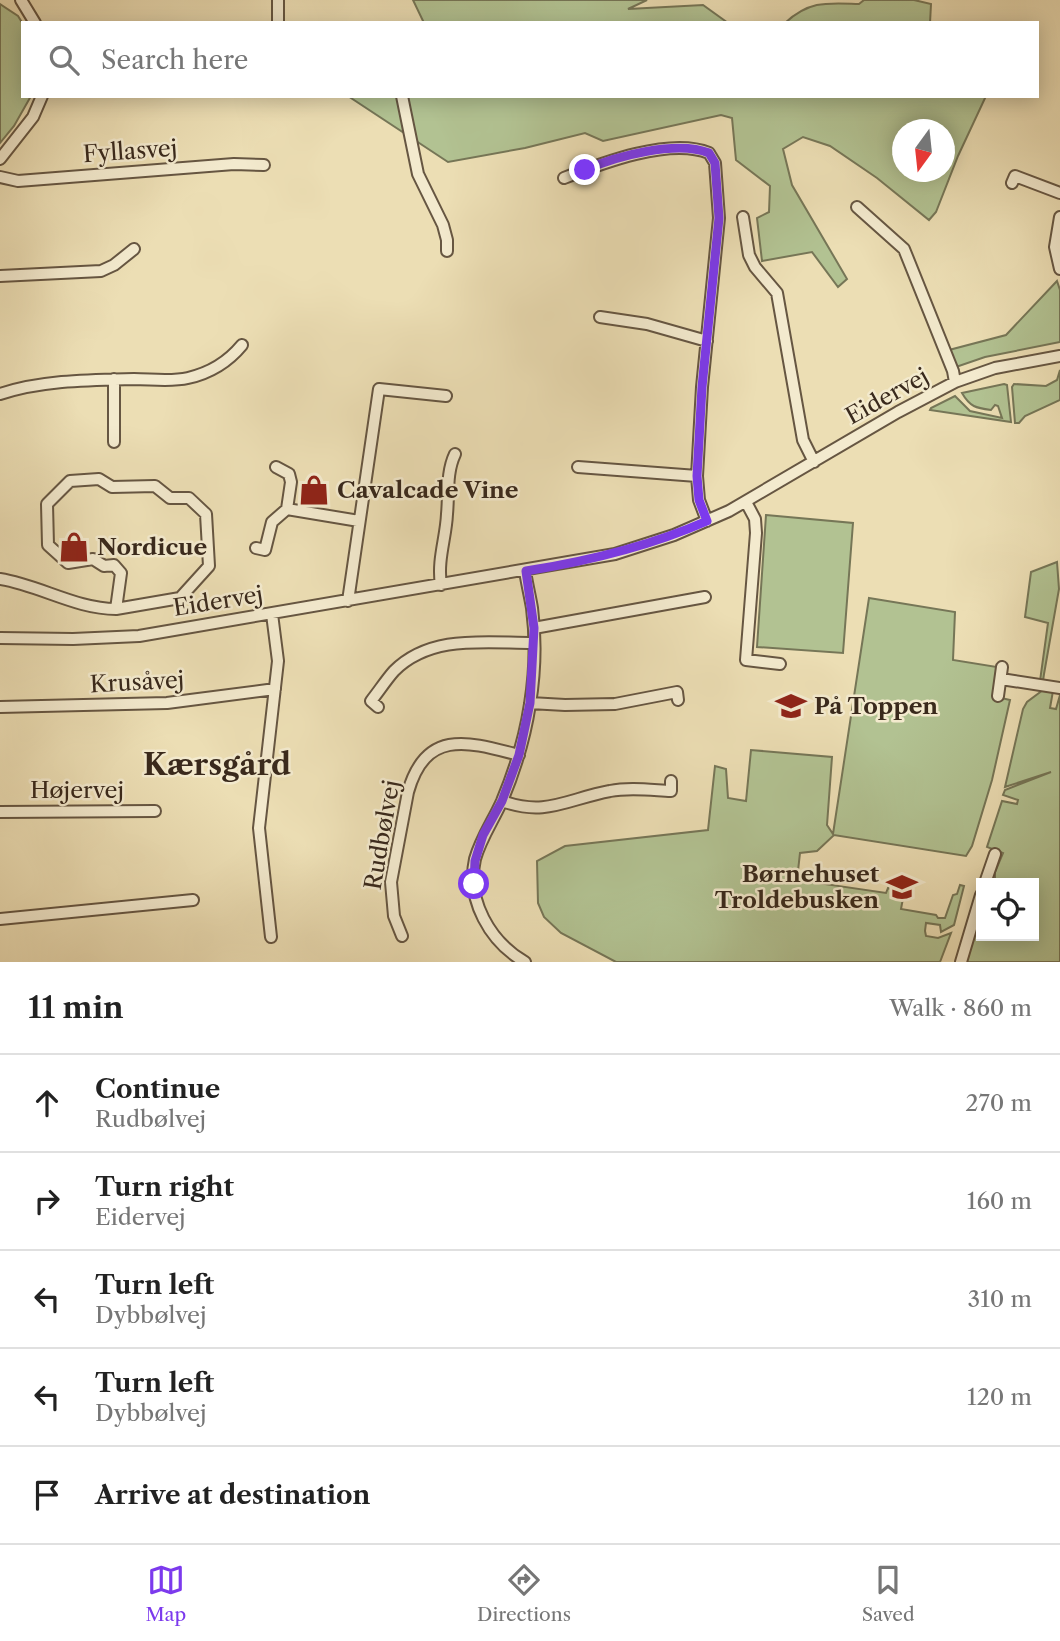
<!DOCTYPE html>
<meta charset="utf-8">
<style>
:root{--surface:#fff;--page:#f2f2f2;--text:#222;--muted:#767676;--line:#e0e0e0;--accent:#7c3aed}
body{margin:0;font-family:"Libre Caslon Text",serif;background:var(--page);color:var(--text)}
.controls{position:absolute;right:21px;bottom:21px;display:grid;overflow:hidden;border-radius:0px;box-shadow:0 4px 18px #0003}
.controls button{width:63px;height:63px;display:grid;place-items:center;padding:0;border:0;border-bottom:2px solid var(--line);background:var(--surface);color:var(--text);font:35px sans-serif}
.compass{position:absolute;left:892px;top:119px;width:63px;height:63px;border-radius:50%;background:var(--surface);box-shadow:0 4px 18px #0003;rotate:195deg}
.stop{position:absolute;width:21px;height:21px;margin:-16px;border:5px solid #7c3aed;border-radius:50%;background:#fff}
.stop.end{background:#7c3aed;border-color:#fff;box-shadow:0 2px 7px #0008}
.list{margin:0;padding:0;list-style:none}
h2{display:flex;justify-content:space-between;align-items:center;height:91px;margin:0;padding:0 28px;font-size:30px}
h2 small{font-size:23px;font-weight:400;color:var(--muted)}
.list li{display:grid;grid-template-columns:46px 1fr auto;gap:21px;align-items:center;box-sizing:border-box;height:98px;padding:0 28px;border-top:2px solid var(--line)}
.list b{display:block;font-size:26px;white-space:nowrap}
.list p{margin:0;font-size:23px;white-space:nowrap;color:var(--muted)}
.list em{font-size:23px;font-style:normal;color:var(--muted)}
.icon{flex:none;width:38px;height:38px;fill:none;stroke:currentColor;stroke-width:2;stroke-linecap:round;stroke-linejoin:round}
.map{position:relative;flex:none;width:1060px;height:962px;overflow:hidden}
.search{position:absolute;background:var(--surface);box-shadow:0 4px 18px #0003;left:21px;right:21px;top:21px;height:77px;display:flex;align-items:center;gap:18px;box-sizing:border-box;padding:0 24px;border-radius:0px;color:var(--muted);font-size:26px}
.sheet{height:581px;background:var(--surface)}
nav{display:flex;justify-content:space-around;align-items:center;box-sizing:border-box;height:98px;border-top:2px solid var(--line);background:var(--surface);font-size:19px;color:var(--muted)}
nav a{display:grid;justify-items:center;gap:4px}
nav .on{color:var(--accent)}
.map>svg:first-child{display:block}
.green{fill:#b2c292;stroke:#767657;stroke-width:2;fill-rule:evenodd}
.lines{fill:none;stroke-linecap:round;stroke-linejoin:round}
.minor-casing{stroke:#665642;stroke-width:14}
.minor{stroke:#f3eace;stroke-width:10}
.route{stroke:#7c3aed;stroke-width:9}
.labels{text-anchor:middle;dominant-baseline:central;stroke-width:5;stroke-linejoin:round;paint-order:stroke}
.street-label{font-size:23px;fill:#39291c;stroke:#f3eace}
.poi-label{font-size:23px;font-weight:bold;fill:#39291c;stroke:#f3eace;text-anchor:start}
.district-label{font-size:30px;font-weight:bold;fill:#39291c;stroke:#f3eace}
</style>
<div class="map">
<svg width="1060" height="962" viewBox="0 0 1060 962">
<rect width="100%" height="100%" fill="#ecdeb4"/>
<filter id="stains"><feTurbulence type="fractalNoise" baseFrequency=".00286" numOctaves="4"/><feColorMatrix values="0 0 0 0 .2 0 0 0 0 .09 0 0 0 0 .02 0 0 0 .5 -.17"/></filter>
<radialGradient id="worn" r=".72"><stop offset=".6" stop-color="#630" stop-opacity="0"/><stop offset="1" stop-color="#630" stop-opacity=".3"/></radialGradient>
<path class="green" d="M 413,0 L 647,0 L 628,9 L 703,5 L 728,23 L 424,23 Z
M 864,0 L 914,0 L 931,4 L 930,23 L 785,23 C 810,0 828,3 859,4 Z
M 0,4 L 18,16 L 23,24 L 23,96 L 31,96 L 14,126 L 0,143 Z
M 348,96 L 986,96 L 958,156 L 936,212 L 929,220 L 877,178 L 830,146 L 803,137 L 783,149 L 792,185 L 847,279 L 838,287 L 812,252 L 762,261 L 757,218 L 769,212 L 770,186 L 736,160 L 732,118 L 721,115 L 603,141 L 585,133 L 525,148 L 448,162 ZM 902,130 L 944,130 L 944,172 L 902,172 Z
M 1057,281 L 1060,290 L 1060,342 L 985,357 L 956,367 L 949,350 L 1006,335 Z
M 1060,370 L 1060,400 L 1025,416 L 1019,423 L 1015,423 L 1012,387 L 1014,384 L 1046,386 L 1057,380 Z
M 1004,384 L 1007,385 L 1011,422 L 930,410 L 931,408 L 955,396 L 970,411 L 1002,418 L 998,406 L 995,405 L 991,410 C 976,408 970,407 962,393 Z
M 766,515 L 853,523 L 843,653 L 757,647 Z
M 1057,562 L 1059,589 L 1044,674 L 1043,681 L 1040,681 L 1048,623 L 1025,617 L 1031,572 Z
M 869,598 L 955,612 L 953,660 L 997,667 L 993,696 L 1010,700 L 992,780 L 972,846 L 966,856 L 834,835 L 817,851 L 800,853 L 797,880 L 886,893 L 888,888 L 904,893 L 901,909 L 936,915 L 938,918 L 945,918 L 953,895 L 957,894 L 960,885 L 964,886 L 954,925 L 941,932 L 940,925 L 926,923 L 925,931 L 926,936 L 938,938 L 951,933 L 940,962 L 616,962 L 561,933 L 544,917 L 538,903 L 537,861 L 565,846 L 708,830 L 715,766 L 726,769 L 728,798 L 746,801 L 751,750 L 832,757 L 827,825 L 833,834 Z
M 1043,690 L 1053,691 L 1050,708 L 1056,709 L 1060,695 L 1060,962 L 964,962 L 981,908 L 981,936 L 1034,936 L 1034,883 L 1006,883 L 995,879 L 995,872 L 1003,853 L 987,847 L 1002,801 L 1017,804 L 1018,800 L 1003,795 L 1005,790 L 1051,772 L 1005,787 L 1023,709 L 1027,702 Z"/>
<g class="lines">
<g class="minor-casing">
<path id="minor" d="M 21,0 L 35,23
M 278,23 L 278,0
M 402,96 L 418,174 L 443,225 L 447,240 L 447,251
M 0,159 L 33,117 L 42,96
M 0,177 L 18,181 L 234,164 L 264,165
M 564,178 C 602,163 670,137 709,153 L 715,163 L 719,218 L 702,387 L 697,476 L 699,500 L 707,521
M 1012,183 L 1015,176 L 1060,193
M 857,207 L 904,249 L 953,371 L 955,382
M 743,217 L 749,255 L 755,267 L 777,293 L 803,440 L 814,462
M 1060,217 L 1055,247 L 1060,269
M 0,276 L 101,271 L 114,265 L 134,249
M 600,317 L 647,324 L 707,341
M 114,379 L 114,442
M 0,394 C 43,380 89,380 134,379 C 151,379 171,382 188,378 C 210,373 228,362 242,345
M 276,467 L 289,474 L 291,482 L 287,509
M 578,467 L 697,476
M 746,502 L 755,519 L 756,533 L 746,660 L 780,664
M 256,548 L 265,550 L 272,522 L 287,509 L 359,521
M 0,579 C 39,585 76,609 116,609 L 180,598 L 209,566 L 206,514 L 189,498 L 170,498 L 155,486 L 112,487 L 99,479 L 70,481 L 47,504 L 48,545 L 68,563 L 93,559 L 104,566 L 114,565 L 121,573 L 116,609
M 441,585 C 437,560 446,538 447,514 C 449,494 446,473 455,454
M 348,601 L 379,389 L 446,396
M 534,628 L 705,597
M 0,638 L 73,639 L 139,636 L 615,554 L 674,535 L 729,511 L 898,412 L 955,382 L 995,368 L 1060,356
M 1001,679 L 1060,688
M 998,696 L 1002,667
M 530,703 L 565,705 L 615,704 L 677,692 L 678,700
M 0,707 L 167,703 L 275,689
M 378,707 L 371,701 C 379,691 386,680 394,671 C 431,634 486,643 533,643
M 502,801 C 546,817 567,799 610,791 C 629,787 651,790 671,791 L 671,781
M 0,812 L 155,811
M 985,883 L 995,854
M 0,919 L 193,900
M 402,936 L 394,916 L 391,882 L 408,792 C 426,728 469,742 519,755
M 271,937 L 259,828 L 278,661 L 272,614
M 525,962 C 490,942 466,900 475,859 C 481,838 493,821 502,801 C 515,770 525,737 530,704 C 535,673 536,639 532,608 C 530,596 527,584 525,571
M 961,962 L 981,895"/>
</g>
<use href="#minor" class="minor"/>
</g>
<g class="lines">
<path class="route" d="M 474,884 L 475,861 L 483,835 L 502,801 L 519,755 L 530,703 L 534,628 L 526,571 C 589,561 648,547 707,521 L 699,500 L 697,476 L 702,387 L 719,218 L 715,163 L 709,153 C 677,140 616,156 585,170"/>
</g>
<defs>
<g id="shop-bare" transform="scale(2.415)"><path d="M-5-2.5h2.3a2.7 3.5 0 0 1 5.4 0H5L5.5 6h-11ZM-1.5-2.5h3a1.5 2.3 0 0 0-3 0Z" fill="#8f2418" stroke="#f3eace" stroke-width="2.5" paint-order="stroke"/></g>
<g id="school-bare" transform="scale(2.415)"><path d="M0-5L7-2L0 1L-7-2ZM-4 1L0 2.5L4 1V4Q0 6-4 4Z" fill="#8f2418" stroke="#f3eace" stroke-width="2.5" paint-order="stroke"/></g>
</defs>
<g fill-rule="evenodd">
<use href="#shop-bare" x="314" y="490"/>
<use href="#shop-bare" x="74" y="547"/>
<use href="#school-bare" x="791" y="706"/>
<use href="#school-bare" x="902" y="887"/>
</g>
<g class="labels">
<g class="street-label">
<text transform="translate(130 151) rotate(-4)">Fyllasvej</text>
<text transform="translate(887 396) rotate(-29)">Eidervej</text>
<text transform="translate(218 601) rotate(-9)">Eidervej</text>
<text transform="translate(137 682) rotate(-3)">Krusåvej</text>
<text x="77" y="790">Højervej</text>
<text transform="translate(382 835) rotate(-80)">Rudbølvej</text>
</g>
<g class="poi-label">
<text x="337" y="490">Cavalcade Vine</text>
<text x="97" y="547">Nordicue</text>
<text x="814" y="706">På Toppen</text>
<text x="879" y="874" text-anchor="end">Børnehuset<tspan x="879" dy="26">Troldebusken</tspan></text>
</g>
<g class="district-label">
<text x="217" y="764">Kærsgård</text>
</g>
</g>
<rect width="100%" height="100%" filter="url(#stains)"/>
<rect width="100%" height="100%" fill="url(#worn)"/>
</svg>
<div class="controls">
<button><svg class="icon" aria-label="locate" viewBox="0 0 24 24"><circle cx="12" cy="12" r="6"/><path d="M12 2v4M12 18v4M2 12h4M18 12h4"/></svg></button>
</div>
<svg class="compass" viewBox="-18 -18 36 36"><path d="M0-13l5 13h-10z" fill="#e53935"/><path d="M0 13l5-13h-10z" fill="#767676"/></svg>
<div class="stop" style="left:474px;top:884px"></div>
<div class="stop end" style="left:585px;top:170px"></div>
<div class="search"><svg class="icon" aria-label="search" viewBox="0 0 24 24"><circle cx="10" cy="10" r="6"/><path d="M15 15l6 6"/></svg>Search here</div>
</div>
<section class="sheet">
<h2>11 min<small>Walk · 860 m</small></h2>
<ul class="list">
<li><svg class="icon" aria-label="ahead" viewBox="0 0 24 24"><path d="M12 20V5M6 11l6-6 6 6"/></svg><div><b>Continue</b><p>Rudbølvej</p></div><em>270 m</em></li>
<li><svg class="icon" aria-label="right" viewBox="0 0 24 24"><path d="M7 20v-9h11M14 6l5 5-5 5"/></svg><div><b>Turn right</b><p>Eidervej</p></div><em>160 m</em></li>
<li><svg class="icon" aria-label="left" viewBox="0 0 24 24"><path d="M17 20v-9H6M10 6l-5 5 5 5"/></svg><div><b>Turn left</b><p>Dybbølvej</p></div><em>310 m</em></li>
<li><svg class="icon" aria-label="left" viewBox="0 0 24 24"><path d="M17 20v-9H6M10 6l-5 5 5 5"/></svg><div><b>Turn left</b><p>Dybbølvej</p></div><em>120 m</em></li>
<li><svg class="icon" aria-label="arrive" viewBox="0 0 24 24"><path d="M6 21V4h12l-3 4 3 4H6"/></svg><div><b>Arrive at destination</b></div></li>
</ul>
</section>
<nav>
<a class="on"><svg class="icon" aria-label="map" viewBox="0 0 24 24"><path d="M3 6l6-2 6 2 6-2v14l-6 2-6-2-6 2zM9 4v14M15 6v14"/></svg>Map</a>
<a><svg class="icon" aria-label="directions" viewBox="0 0 24 24"><path d="M12 3l9 9-9 9-9-9zM9 14v-3h6M13 9l2 2-2 2"/></svg>Directions</a>
<a><svg class="icon" aria-label="saved" viewBox="0 0 24 24"><path d="M7 4h10v16l-5-4-5 4z"/></svg>Saved</a>
</nav>
